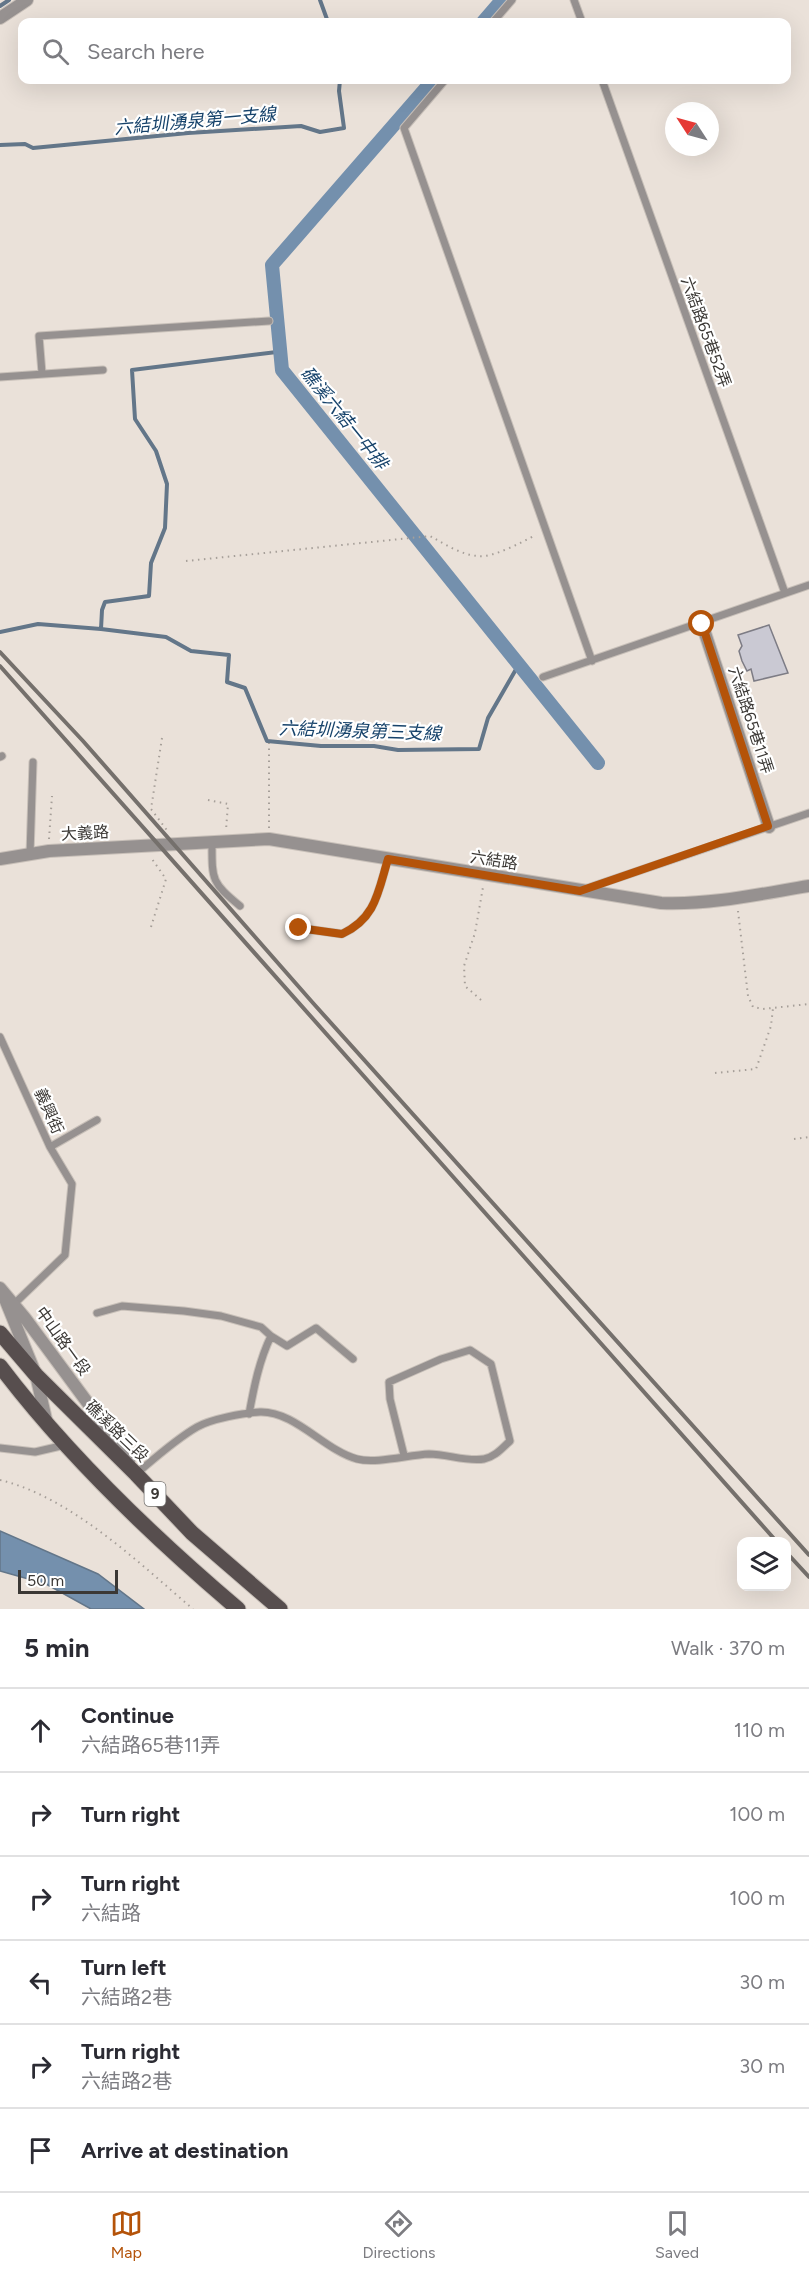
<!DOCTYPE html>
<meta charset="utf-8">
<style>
:root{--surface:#fff;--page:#f7f7f7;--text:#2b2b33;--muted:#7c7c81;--line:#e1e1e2;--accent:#b45309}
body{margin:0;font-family:Figtree,"Noto Sans TC",sans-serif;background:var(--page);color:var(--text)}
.controls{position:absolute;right:18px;bottom:18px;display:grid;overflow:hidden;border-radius:12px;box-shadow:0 6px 24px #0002}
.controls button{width:54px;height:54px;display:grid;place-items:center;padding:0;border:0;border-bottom:2px solid var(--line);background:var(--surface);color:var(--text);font:30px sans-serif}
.compass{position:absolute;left:665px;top:102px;width:54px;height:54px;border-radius:50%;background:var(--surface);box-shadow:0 6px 24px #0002;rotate:306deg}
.scale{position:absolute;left:18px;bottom:15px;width:100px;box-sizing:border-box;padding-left:6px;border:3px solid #3b3835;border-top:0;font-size:16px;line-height:21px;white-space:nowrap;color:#3b3835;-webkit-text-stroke:4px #fff;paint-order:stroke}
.stop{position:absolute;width:18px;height:18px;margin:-14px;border:4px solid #b45309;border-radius:50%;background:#fff}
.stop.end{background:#b45309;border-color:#fff;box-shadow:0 2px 6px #0008}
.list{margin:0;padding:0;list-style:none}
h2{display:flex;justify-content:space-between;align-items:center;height:78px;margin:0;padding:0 24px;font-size:26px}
h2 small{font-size:20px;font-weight:400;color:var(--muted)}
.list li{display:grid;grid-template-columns:39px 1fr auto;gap:18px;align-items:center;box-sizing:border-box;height:84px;padding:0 24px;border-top:2px solid var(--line)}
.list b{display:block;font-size:22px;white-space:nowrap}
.list p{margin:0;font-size:20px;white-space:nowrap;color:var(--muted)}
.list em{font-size:20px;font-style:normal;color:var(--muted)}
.icon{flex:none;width:33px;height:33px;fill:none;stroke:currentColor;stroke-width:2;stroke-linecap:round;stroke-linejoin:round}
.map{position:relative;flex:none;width:809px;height:1609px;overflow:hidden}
.search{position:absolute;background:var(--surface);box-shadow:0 6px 24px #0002;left:18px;right:18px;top:18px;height:66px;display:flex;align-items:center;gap:15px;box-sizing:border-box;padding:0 21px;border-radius:12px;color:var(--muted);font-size:22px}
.sheet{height:582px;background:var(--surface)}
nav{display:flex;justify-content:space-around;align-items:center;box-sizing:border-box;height:84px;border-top:2px solid var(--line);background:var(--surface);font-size:16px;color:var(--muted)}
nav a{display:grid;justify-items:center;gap:3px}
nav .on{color:var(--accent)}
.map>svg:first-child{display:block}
.water{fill:#7490ad;stroke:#637689;stroke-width:1.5}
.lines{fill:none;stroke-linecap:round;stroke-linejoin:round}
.stream{stroke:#637689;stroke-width:4}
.canal{stroke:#7490ad;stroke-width:14}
.building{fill:#cac9d3;stroke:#7d7c85;stroke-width:1.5}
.service-casing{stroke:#c7bfb8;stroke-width:9}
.minor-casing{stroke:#c7bfb8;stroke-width:14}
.tertiary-casing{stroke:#c7bfb8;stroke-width:14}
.primary-casing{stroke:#c7bfb8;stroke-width:17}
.path{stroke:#a69f99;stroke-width:2;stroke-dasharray:1.5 4.5;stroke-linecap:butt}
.service{stroke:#969190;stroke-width:7}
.minor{stroke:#969190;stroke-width:12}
.tertiary{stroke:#969190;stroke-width:12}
.primary{stroke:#574e4e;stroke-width:15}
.rail{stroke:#75706c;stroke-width:4}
.route{stroke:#b45309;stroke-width:8}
.labels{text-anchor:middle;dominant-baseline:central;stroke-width:4.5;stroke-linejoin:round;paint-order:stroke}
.shield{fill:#fff;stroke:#767472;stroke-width:1.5}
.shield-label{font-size:15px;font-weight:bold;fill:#3b3835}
.street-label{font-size:16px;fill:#3b3835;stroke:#fff}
.water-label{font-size:18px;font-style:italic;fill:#17436b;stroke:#fff}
</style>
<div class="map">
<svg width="809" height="1609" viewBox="0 0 809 1609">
<rect width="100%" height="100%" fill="#eae1d9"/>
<path class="water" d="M 0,1531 L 98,1574 L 144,1609 L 91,1609 L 46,1584 L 0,1571 Z"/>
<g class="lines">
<path class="stream" d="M 320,0 L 328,22
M 0,6 L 9,0
M 0,145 L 25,144 L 33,148 L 188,133 L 301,126 L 320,132 L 344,128 L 339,91 L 340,80
M 101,629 L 102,610 L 105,602 L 149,596 L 151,563 L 165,528 L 167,484 L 156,451 L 135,419 L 132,370 L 285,351
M 0,632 L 38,624 L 101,629 L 166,637 L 191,651 L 229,655 L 227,682 L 245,688 L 267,741 L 321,746 L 374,746 L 398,750 L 479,749 L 488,718 L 519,664"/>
<path class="canal" d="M 483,22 L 502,0
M 433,80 L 272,265 L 282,370 L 598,763"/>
</g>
<path class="building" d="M 769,625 L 788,673 L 754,681 L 751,669 L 747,671 L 742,661 L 739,651 L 742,646 L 738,635 Z"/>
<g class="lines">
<g class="service-casing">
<path id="service" d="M 574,0 L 582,22
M 493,22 L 512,0
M 445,80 L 404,128 L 592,661
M 602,80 L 785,593
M 42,373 L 39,336 L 269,321
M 0,377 L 103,370
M 543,677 L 809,585
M 0,757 L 2,756
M 212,842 C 212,880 211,882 240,906
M 30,854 L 33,762
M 585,889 L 809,813
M 299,928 L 342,934 C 376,918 378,892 388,859
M 0,1037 L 50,1147 L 97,1120
M 13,1305 L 65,1255 L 72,1184 L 50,1147
M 97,1313 L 122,1306 L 184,1311 L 221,1316 L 261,1327 L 271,1336
M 249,1414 C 254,1387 259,1361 271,1336 L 287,1346 L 316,1328 L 353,1359
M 0,1448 L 35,1452 L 65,1445
M 136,1474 C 155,1458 176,1439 197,1427 C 211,1419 243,1413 260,1412 C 295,1411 324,1450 357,1459 C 376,1464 408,1455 429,1454 C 447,1454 467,1462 484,1459 C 495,1457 502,1448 510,1441 L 491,1364 L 470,1350 L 441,1359 L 389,1382 L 390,1399 L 404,1455"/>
</g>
<g class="minor-casing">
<path id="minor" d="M 702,624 L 769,827
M 0,1288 L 25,1318 L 121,1448 L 129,1462
M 5,1299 L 36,1375 L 47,1424"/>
</g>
<g class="tertiary-casing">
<path id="tertiary" d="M 0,18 L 27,0
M 0,859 L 49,851 L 269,839 L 661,903 C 711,905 760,894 809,886"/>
</g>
<g class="primary-casing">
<path id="primary" d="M 0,1333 L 36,1375 L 136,1474 L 192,1533 L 280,1609
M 0,1366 C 68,1456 152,1536 238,1609"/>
</g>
<path class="path" d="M 186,561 L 430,536 C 445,544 461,555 478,556 C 493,558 522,542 536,535
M 162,738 L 151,809 L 169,833
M 208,800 L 228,804 L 226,830
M 269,828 L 269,743
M 49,839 L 52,796
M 738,911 L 748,996 L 753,1007 L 763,1009 L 809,1004
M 151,927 L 166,879 L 152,859
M 481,1000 L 465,986 L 464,966 L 475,933 L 483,887
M 715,1073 L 756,1069 L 771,1026 L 773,1008
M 794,1139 L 809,1137
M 0,1480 C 71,1497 139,1563 193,1609"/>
<use href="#service" class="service"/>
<use href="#minor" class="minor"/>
<use href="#tertiary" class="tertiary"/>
<use href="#primary" class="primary"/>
<path class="rail" d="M 0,652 L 83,741 L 313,1003 L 809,1555
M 0,666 L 777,1542
M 786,1552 L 809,1577"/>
</g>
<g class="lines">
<path class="route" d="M 299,928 L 342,934 C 376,918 378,892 388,859 L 580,891 L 768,826 L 702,624"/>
</g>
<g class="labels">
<rect class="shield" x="144.5" y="1482" width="21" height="24" rx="4.5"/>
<g class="shield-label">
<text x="155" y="1494">9</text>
</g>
<g class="street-label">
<text transform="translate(706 332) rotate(70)">六結路65巷52弄</text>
<text transform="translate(751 720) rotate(72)">六結路65巷11弄</text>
<text transform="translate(85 833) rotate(-3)">大義路</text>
<text transform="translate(494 860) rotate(9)">六結路</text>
<text transform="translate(49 1111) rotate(66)">義興街</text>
<text transform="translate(63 1341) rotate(54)">中山路一段</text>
<text transform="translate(117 1431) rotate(44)">礁溪路三段</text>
</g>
<g class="water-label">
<text transform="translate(195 121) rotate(-5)">六結圳湧泉第一支線</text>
<text transform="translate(344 418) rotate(51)">礁溪六結一中排</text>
<text transform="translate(360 731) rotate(2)">六結圳湧泉第三支線</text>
</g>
</g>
</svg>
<div class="controls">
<button><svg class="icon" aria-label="layers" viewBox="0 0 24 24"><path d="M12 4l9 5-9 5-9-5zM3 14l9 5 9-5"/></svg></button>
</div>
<svg class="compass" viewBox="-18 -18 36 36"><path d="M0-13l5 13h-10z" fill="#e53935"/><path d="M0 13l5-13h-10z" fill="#7c7c81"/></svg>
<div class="scale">50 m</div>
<div class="stop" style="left:702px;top:624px"></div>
<div class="stop end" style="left:299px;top:928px"></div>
<div class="search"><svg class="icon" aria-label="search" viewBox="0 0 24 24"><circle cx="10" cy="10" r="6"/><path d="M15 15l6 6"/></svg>Search here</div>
</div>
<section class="sheet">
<h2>5 min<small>Walk · 370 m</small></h2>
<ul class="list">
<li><svg class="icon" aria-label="ahead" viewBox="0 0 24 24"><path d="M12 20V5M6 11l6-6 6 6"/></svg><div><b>Continue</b><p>六結路65巷11弄</p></div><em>110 m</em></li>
<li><svg class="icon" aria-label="right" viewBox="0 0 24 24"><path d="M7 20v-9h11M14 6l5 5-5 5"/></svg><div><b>Turn right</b></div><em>100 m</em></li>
<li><svg class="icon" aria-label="right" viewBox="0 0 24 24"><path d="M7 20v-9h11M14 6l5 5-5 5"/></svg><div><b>Turn right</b><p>六結路</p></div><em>100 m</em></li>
<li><svg class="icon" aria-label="left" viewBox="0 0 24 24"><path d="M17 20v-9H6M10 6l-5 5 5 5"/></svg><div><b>Turn left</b><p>六結路2巷</p></div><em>30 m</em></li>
<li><svg class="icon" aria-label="right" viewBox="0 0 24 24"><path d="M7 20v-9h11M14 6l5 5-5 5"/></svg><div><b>Turn right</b><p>六結路2巷</p></div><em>30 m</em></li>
<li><svg class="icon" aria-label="arrive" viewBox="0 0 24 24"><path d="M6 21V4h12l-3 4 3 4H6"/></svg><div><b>Arrive at destination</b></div></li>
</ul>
</section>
<nav>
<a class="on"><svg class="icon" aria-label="map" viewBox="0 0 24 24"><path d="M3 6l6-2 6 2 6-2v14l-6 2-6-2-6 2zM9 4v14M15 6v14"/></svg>Map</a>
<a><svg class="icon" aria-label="directions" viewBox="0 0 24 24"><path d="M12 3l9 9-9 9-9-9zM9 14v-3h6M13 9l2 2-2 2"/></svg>Directions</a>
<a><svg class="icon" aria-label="saved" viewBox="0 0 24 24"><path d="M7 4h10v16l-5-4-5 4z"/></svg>Saved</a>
</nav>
